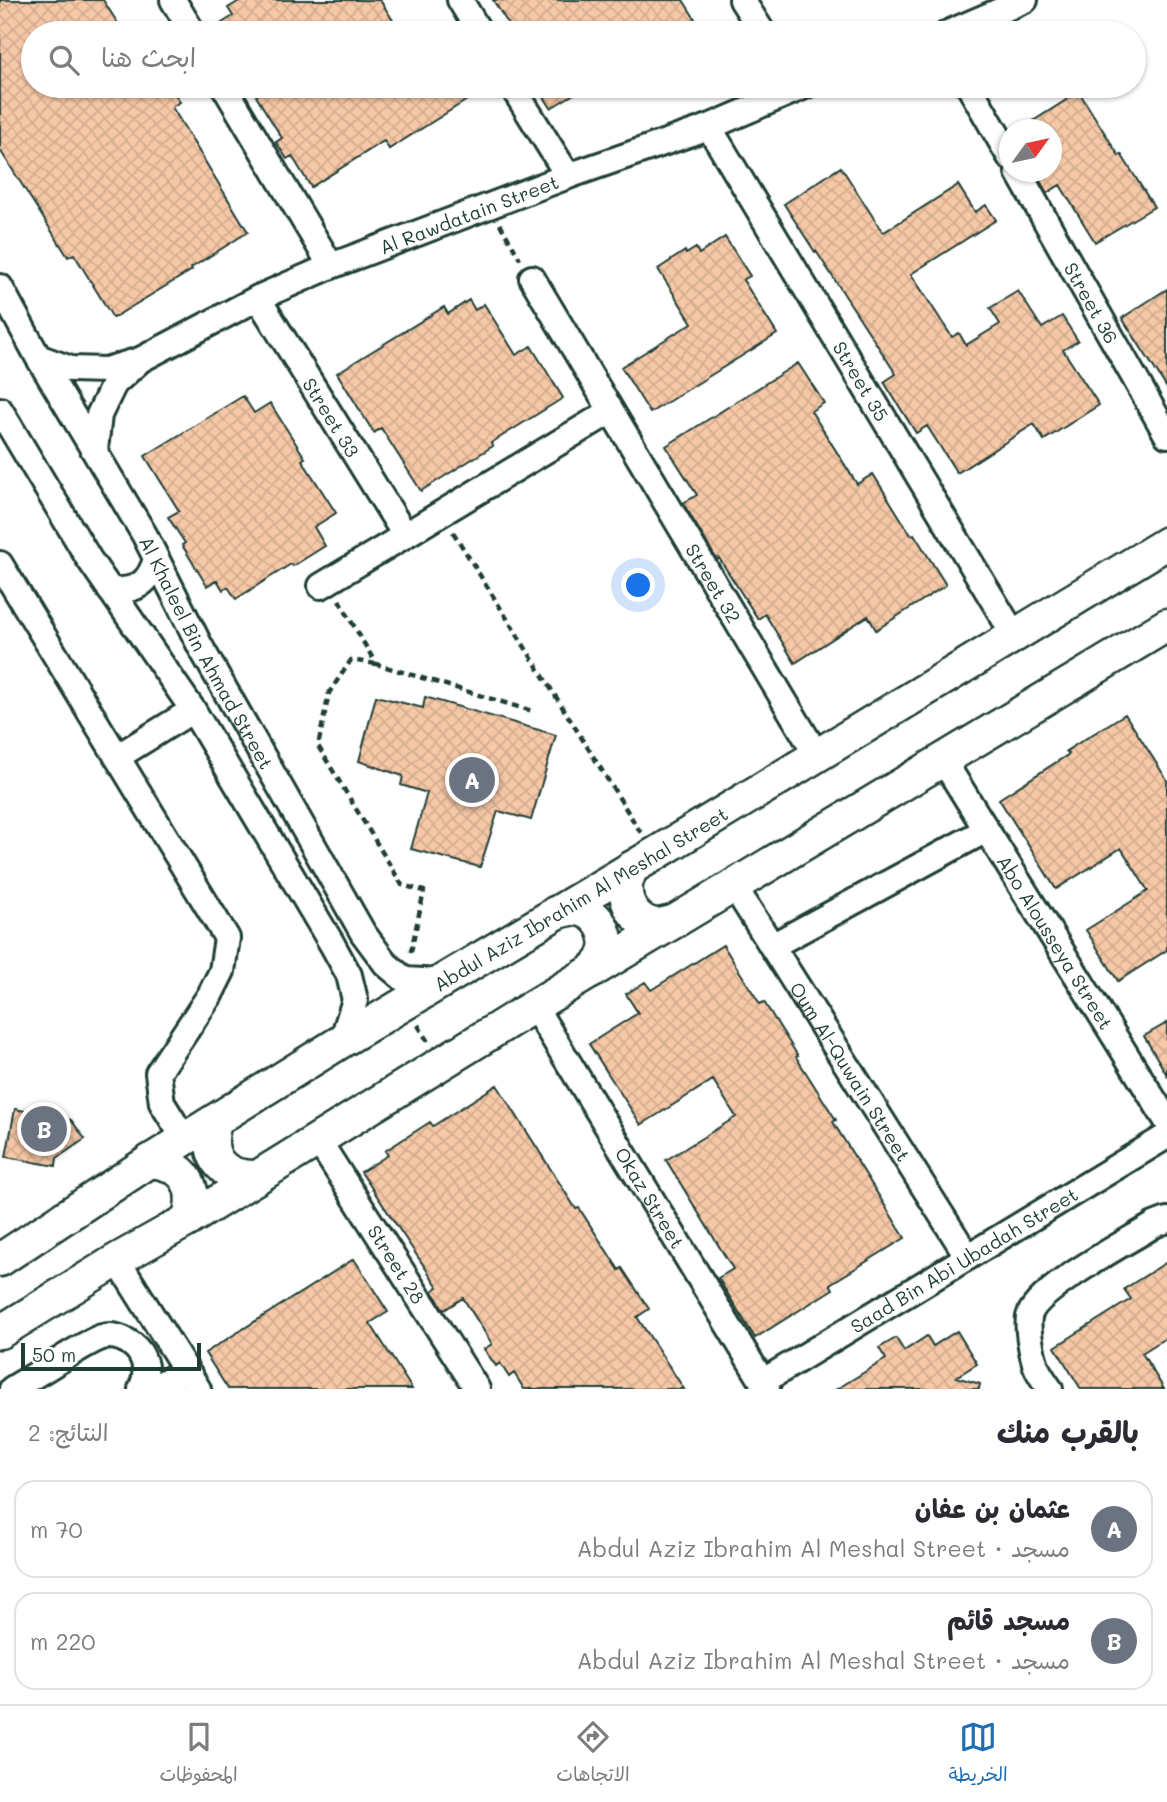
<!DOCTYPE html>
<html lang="ar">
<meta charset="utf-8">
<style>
:root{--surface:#fff;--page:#f2f2f3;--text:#2b2b33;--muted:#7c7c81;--line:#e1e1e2;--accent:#1f6fb2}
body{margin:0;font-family:Mali,"Playpen Sans Arabic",sans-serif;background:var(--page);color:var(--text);direction:rtl}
.compass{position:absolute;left:999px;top:119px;width:63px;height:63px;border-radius:50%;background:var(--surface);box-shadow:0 2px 5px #0004;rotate:57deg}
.scale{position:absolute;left:21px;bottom:18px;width:180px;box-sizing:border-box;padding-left:7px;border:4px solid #1f3d34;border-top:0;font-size:19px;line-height:24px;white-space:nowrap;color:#1f3d34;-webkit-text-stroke:5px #fff;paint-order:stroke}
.you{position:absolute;left:639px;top:586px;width:24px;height:24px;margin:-18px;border:5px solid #fff;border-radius:50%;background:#1a73e8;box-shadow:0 0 0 10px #1a73e833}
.badge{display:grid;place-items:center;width:46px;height:46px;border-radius:50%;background:var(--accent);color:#fff;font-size:23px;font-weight:700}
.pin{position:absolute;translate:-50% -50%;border:4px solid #fff;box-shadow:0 2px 7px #0006}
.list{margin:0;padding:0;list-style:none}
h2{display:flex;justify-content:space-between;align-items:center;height:91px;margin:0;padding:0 28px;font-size:30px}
h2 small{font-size:23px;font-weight:400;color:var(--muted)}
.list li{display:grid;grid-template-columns:46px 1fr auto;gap:21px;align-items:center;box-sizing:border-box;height:98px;margin:0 14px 14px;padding:0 14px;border:2px solid var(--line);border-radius:21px}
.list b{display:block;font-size:26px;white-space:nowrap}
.list p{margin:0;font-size:23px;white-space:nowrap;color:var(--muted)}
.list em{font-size:23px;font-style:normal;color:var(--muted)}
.icon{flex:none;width:38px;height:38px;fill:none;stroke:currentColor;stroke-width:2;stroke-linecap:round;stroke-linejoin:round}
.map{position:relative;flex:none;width:1167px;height:1389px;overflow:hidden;direction:ltr}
.search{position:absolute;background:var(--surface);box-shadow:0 2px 5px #0004;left:21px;right:21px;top:21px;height:77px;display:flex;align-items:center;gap:18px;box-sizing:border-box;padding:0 24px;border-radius:38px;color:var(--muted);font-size:26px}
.sheet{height:315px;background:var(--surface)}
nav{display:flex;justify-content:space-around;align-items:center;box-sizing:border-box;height:98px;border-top:2px solid var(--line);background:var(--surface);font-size:19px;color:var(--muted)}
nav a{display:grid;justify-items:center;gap:4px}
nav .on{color:var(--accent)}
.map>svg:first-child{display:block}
.building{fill:url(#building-cross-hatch);stroke:#1f3d34;stroke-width:2}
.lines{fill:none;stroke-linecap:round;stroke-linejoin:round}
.minor-casing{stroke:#1f3d34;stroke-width:30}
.major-casing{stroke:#1f3d34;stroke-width:37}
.path{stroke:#1f3d34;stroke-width:4.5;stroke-dasharray:7 5;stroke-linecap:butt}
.minor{stroke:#fff;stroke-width:24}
.major{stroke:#fff;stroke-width:32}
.labels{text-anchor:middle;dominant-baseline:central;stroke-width:6;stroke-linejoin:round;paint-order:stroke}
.street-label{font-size:19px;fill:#1f3d34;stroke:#fff}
</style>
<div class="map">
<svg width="1167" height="1389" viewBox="0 0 1167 1389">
<defs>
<pattern id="building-cross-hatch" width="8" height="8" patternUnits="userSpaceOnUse" patternTransform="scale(1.75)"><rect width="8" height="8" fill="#f7c8a7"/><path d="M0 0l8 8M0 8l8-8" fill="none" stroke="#d3ad90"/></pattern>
</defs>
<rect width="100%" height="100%" fill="#fff"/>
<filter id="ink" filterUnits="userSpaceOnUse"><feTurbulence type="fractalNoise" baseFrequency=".0143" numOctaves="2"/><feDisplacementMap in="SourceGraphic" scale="14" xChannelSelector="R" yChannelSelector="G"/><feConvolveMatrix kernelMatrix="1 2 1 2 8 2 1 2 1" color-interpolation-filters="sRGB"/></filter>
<g filter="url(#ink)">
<path class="building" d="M 0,0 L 103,0 L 124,33 L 33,33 L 33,86 L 170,86 L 180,102 L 172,107 L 248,232 L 191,268 L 192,270 L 113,318 L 74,254 L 68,257 L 0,150 Z
M 241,0 L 380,0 L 401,33 L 208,33 L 208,32 L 233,16 L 228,8 Z
M 493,0 L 683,0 L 695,19 L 672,33 L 514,33 Z
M 273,86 L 458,86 L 467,100 L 389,149 L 384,141 L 311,187 L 292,156 L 287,159 L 276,142 L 282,138 L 256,96 Z
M 537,86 L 587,86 L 551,108 Z
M 1079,92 L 1119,156 L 1121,154 L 1154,207 L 1095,242 L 1060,185 L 1047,193 L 1035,172 L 1052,172 L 1052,130 L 1019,130 Z
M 841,167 L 882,231 L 884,232 L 958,185 L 975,212 L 986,205 L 996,220 L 911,274 L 952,337 L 959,333 L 966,345 L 1000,324 L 990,308 L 1018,291 L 1042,328 L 1062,316 L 1078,341 L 1063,350 L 1099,405 L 1044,440 L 1034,424 L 957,473 L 927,426 L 916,433 L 884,382 L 896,374 L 816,251 L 815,252 L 784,204 Z
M 725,237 L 750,276 L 743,280 L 777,334 L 650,413 L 621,367 L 692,323 L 658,269 L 685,251 L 686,254 L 696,248 L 699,254 Z
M 1167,289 L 1167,388 L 1122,318 Z
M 469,300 L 475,310 L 484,304 L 516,355 L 531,346 L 563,398 L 491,443 L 493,446 L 421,491 L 381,428 L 374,433 L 337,373 L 444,307 L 448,314 Z
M 798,363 L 824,403 L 811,411 L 857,484 L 873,474 L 911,535 L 914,534 L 946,585 L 876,630 L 868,616 L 795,663 L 765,614 L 758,619 L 719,558 L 717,560 L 683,503 L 697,495 L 666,446 Z
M 243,396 L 254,413 L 270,403 L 305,458 L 302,460 L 336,513 L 314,527 L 325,546 L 293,566 L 291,564 L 236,599 L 228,587 L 223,590 L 217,580 L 207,586 L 182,545 L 185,543 L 168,517 L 179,511 L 145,456 Z
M 376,696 L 423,708 L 425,697 L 556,735 L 531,820 L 498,811 L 480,867 L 411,849 L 427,793 L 401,785 L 403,776 L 359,761 Z
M 1125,714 L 1167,780 L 1167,950 L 1118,981 L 1086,930 L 1148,891 L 1121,848 L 1056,889 L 999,799 L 1069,754 L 1066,751 Z
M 723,945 L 760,1004 L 764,1002 L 798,1056 L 796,1057 L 836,1120 L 833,1122 L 905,1238 L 830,1284 L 833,1289 L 755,1338 L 718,1278 L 733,1269 L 666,1160 L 736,1117 L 713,1080 L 641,1125 L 589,1044 L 638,1013 L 626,994 L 645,982 L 651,990 Z
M 1167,1023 L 1167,1075 L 1144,1036 Z
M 497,1085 L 576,1209 L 579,1208 L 619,1270 L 622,1268 L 649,1309 L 637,1317 L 684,1389 L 524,1389 L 514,1373 L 509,1377 L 500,1363 L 496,1366 L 484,1349 L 492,1344 L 463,1298 L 444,1310 L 432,1291 L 438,1287 L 361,1172 L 388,1155 L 385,1151 L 430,1122 L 433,1126 Z
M 15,1109 L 71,1120 L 85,1139 L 57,1158 L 56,1166 L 6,1157 Z
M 354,1259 L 388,1312 L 370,1323 L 412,1389 L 228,1389 L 205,1353 Z
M 1167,1262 L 1167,1337 L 1142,1353 L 1164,1389 L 1081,1389 L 1055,1347 L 1131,1299 L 1124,1289 Z
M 957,1331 L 977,1364 L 956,1377 L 980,1384 L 979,1389 L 837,1389 L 886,1359 L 879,1348 L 896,1338 L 904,1351 L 927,1336 L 933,1346 Z"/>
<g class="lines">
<g class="minor-casing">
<g id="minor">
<path d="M 173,0 L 193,33"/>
<path d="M 460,0 L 480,33"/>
<path d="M 742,0 L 763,33"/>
<path d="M 948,33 L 1025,0"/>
<path d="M 224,86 L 331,266"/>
<path d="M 512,86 L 568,176"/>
<path d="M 969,86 L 1010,157"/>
<path id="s1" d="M 709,127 L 1014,635"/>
<path id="s2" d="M 1018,172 L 1167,435"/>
<path id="s3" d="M 532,278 L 816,754"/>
<path id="s4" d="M 0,287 L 38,357 L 144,534 L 200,646 L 363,933 L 386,964 L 405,980 L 441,982"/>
<path id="s5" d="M 258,298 L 405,535"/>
<path id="s6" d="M 38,357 L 71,369 L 106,370 L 140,360 L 258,298 L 331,266 L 568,176 L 709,127 L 805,86"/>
<path d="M 0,410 L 89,559 L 193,710 L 332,944 L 349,975 L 355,1000 L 342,1041"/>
<path d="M 95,450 L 99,415 L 114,384 L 137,363"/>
<path d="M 0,564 L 227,938 L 222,971 L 210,995 L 158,1073 L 162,1103 L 185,1140"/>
<path d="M 321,586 L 611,411"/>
<path d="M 110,590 C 135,592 149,584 156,559"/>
<path d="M 117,757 L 193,710"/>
<path id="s7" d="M 943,760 L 1167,1121"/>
<path id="s8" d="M 734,886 L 968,1257"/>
<path d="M 772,946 L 986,830"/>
<path id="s9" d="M 534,1006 L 767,1389"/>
<path id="s10" d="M 318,1140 L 477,1389"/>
<path d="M 117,1260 L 198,1389"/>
<path id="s11" d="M 762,1382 L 1167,1136"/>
<path d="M 12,1389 C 30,1378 49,1367 68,1355 C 79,1349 90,1341 102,1337 C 115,1333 132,1341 140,1353 C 147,1364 147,1378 141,1389"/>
<path d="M 152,1389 L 186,1370"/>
<path d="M 1050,1389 C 1045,1382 1039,1374 1036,1366 C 1032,1354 1027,1330 1029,1317 C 1034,1290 1129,1241 1154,1225 L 1167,1220"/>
</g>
</g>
<g class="major-casing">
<g id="major">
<path d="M 631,868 C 630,873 627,879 626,884 C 624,904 636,922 656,925 C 662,925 667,923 673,922"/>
<path d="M 555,913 C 560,912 567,909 572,909 C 597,907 615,938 602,960 C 600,964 594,968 591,972"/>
<path d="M 216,1120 C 204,1155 220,1178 257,1177"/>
<path d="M 150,1161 C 185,1164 199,1187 188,1220"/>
<path id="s12" d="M 0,1260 L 150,1161 L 342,1041 L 655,854 L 1167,543"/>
<path d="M 0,1332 L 117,1260 L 188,1220 L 534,1006 L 1167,625"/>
</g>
</g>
<path class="path" d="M 500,224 L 520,259
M 453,532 L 641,833
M 339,600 L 376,664 L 532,711
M 376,664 L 351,660 L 329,693 L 318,746 L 402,885 L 424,891 L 410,956
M 418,1025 L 428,1042"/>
<use href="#minor" class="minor"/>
<use href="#major" class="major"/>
</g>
</g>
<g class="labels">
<g class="street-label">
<text stroke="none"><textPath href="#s6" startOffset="466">Al Rawdatain Street</textPath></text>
<text stroke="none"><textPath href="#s2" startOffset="150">Street 36</textPath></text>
<text stroke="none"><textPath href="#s1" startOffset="296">Street 35</textPath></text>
<text stroke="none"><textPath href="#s5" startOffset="140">Street 33</textPath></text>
<text stroke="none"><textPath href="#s3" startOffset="355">Street 32</textPath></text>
<text stroke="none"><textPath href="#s4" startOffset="420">Al Khaleel Bin Ahmad Street</textPath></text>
<text stroke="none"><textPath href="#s12" startOffset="684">Abdul Aziz Ibrahim Al Meshal Street</textPath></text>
<text stroke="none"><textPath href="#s7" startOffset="214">Abo Alousseya Street</textPath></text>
<text stroke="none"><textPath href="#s8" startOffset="219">Oum Al-Quwain Street</textPath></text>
<text stroke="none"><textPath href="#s9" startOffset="224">Okaz Street</textPath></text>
<text stroke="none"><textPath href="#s11" startOffset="236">Saad Bin Abi Ubadah Street</textPath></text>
<text stroke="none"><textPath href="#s10" startOffset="147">Street 28</textPath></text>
</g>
</g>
</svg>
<svg class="compass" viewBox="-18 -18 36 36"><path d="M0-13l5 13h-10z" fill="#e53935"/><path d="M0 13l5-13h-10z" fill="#7c7c81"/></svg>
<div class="scale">50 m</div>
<div class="you"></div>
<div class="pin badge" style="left:472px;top:780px;background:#6b7280">A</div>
<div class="pin badge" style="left:44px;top:1129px;background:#6b7280">B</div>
<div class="search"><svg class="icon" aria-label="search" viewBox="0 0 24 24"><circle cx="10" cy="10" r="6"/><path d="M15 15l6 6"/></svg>ابحث هنا</div>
</div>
<section class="sheet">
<h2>بالقرب منك<small>النتائج: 2</small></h2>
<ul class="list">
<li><span class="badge" style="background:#6b7280">A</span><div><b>عثمان بن عفان</b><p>مسجد · Abdul Aziz Ibrahim Al Meshal Street</p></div><em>70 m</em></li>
<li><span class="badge" style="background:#6b7280">B</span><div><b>مسجد قائم</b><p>مسجد · Abdul Aziz Ibrahim Al Meshal Street</p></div><em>220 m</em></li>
</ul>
</section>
<nav>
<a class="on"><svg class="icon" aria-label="map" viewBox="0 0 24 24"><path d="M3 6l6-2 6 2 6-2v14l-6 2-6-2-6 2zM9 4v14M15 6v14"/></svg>الخريطة</a>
<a><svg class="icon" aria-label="directions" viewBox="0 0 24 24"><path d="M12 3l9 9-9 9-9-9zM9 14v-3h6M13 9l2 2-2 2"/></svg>الاتجاهات</a>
<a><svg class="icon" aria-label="saved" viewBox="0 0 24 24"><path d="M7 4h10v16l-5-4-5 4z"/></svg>المحفوظات</a>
</nav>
